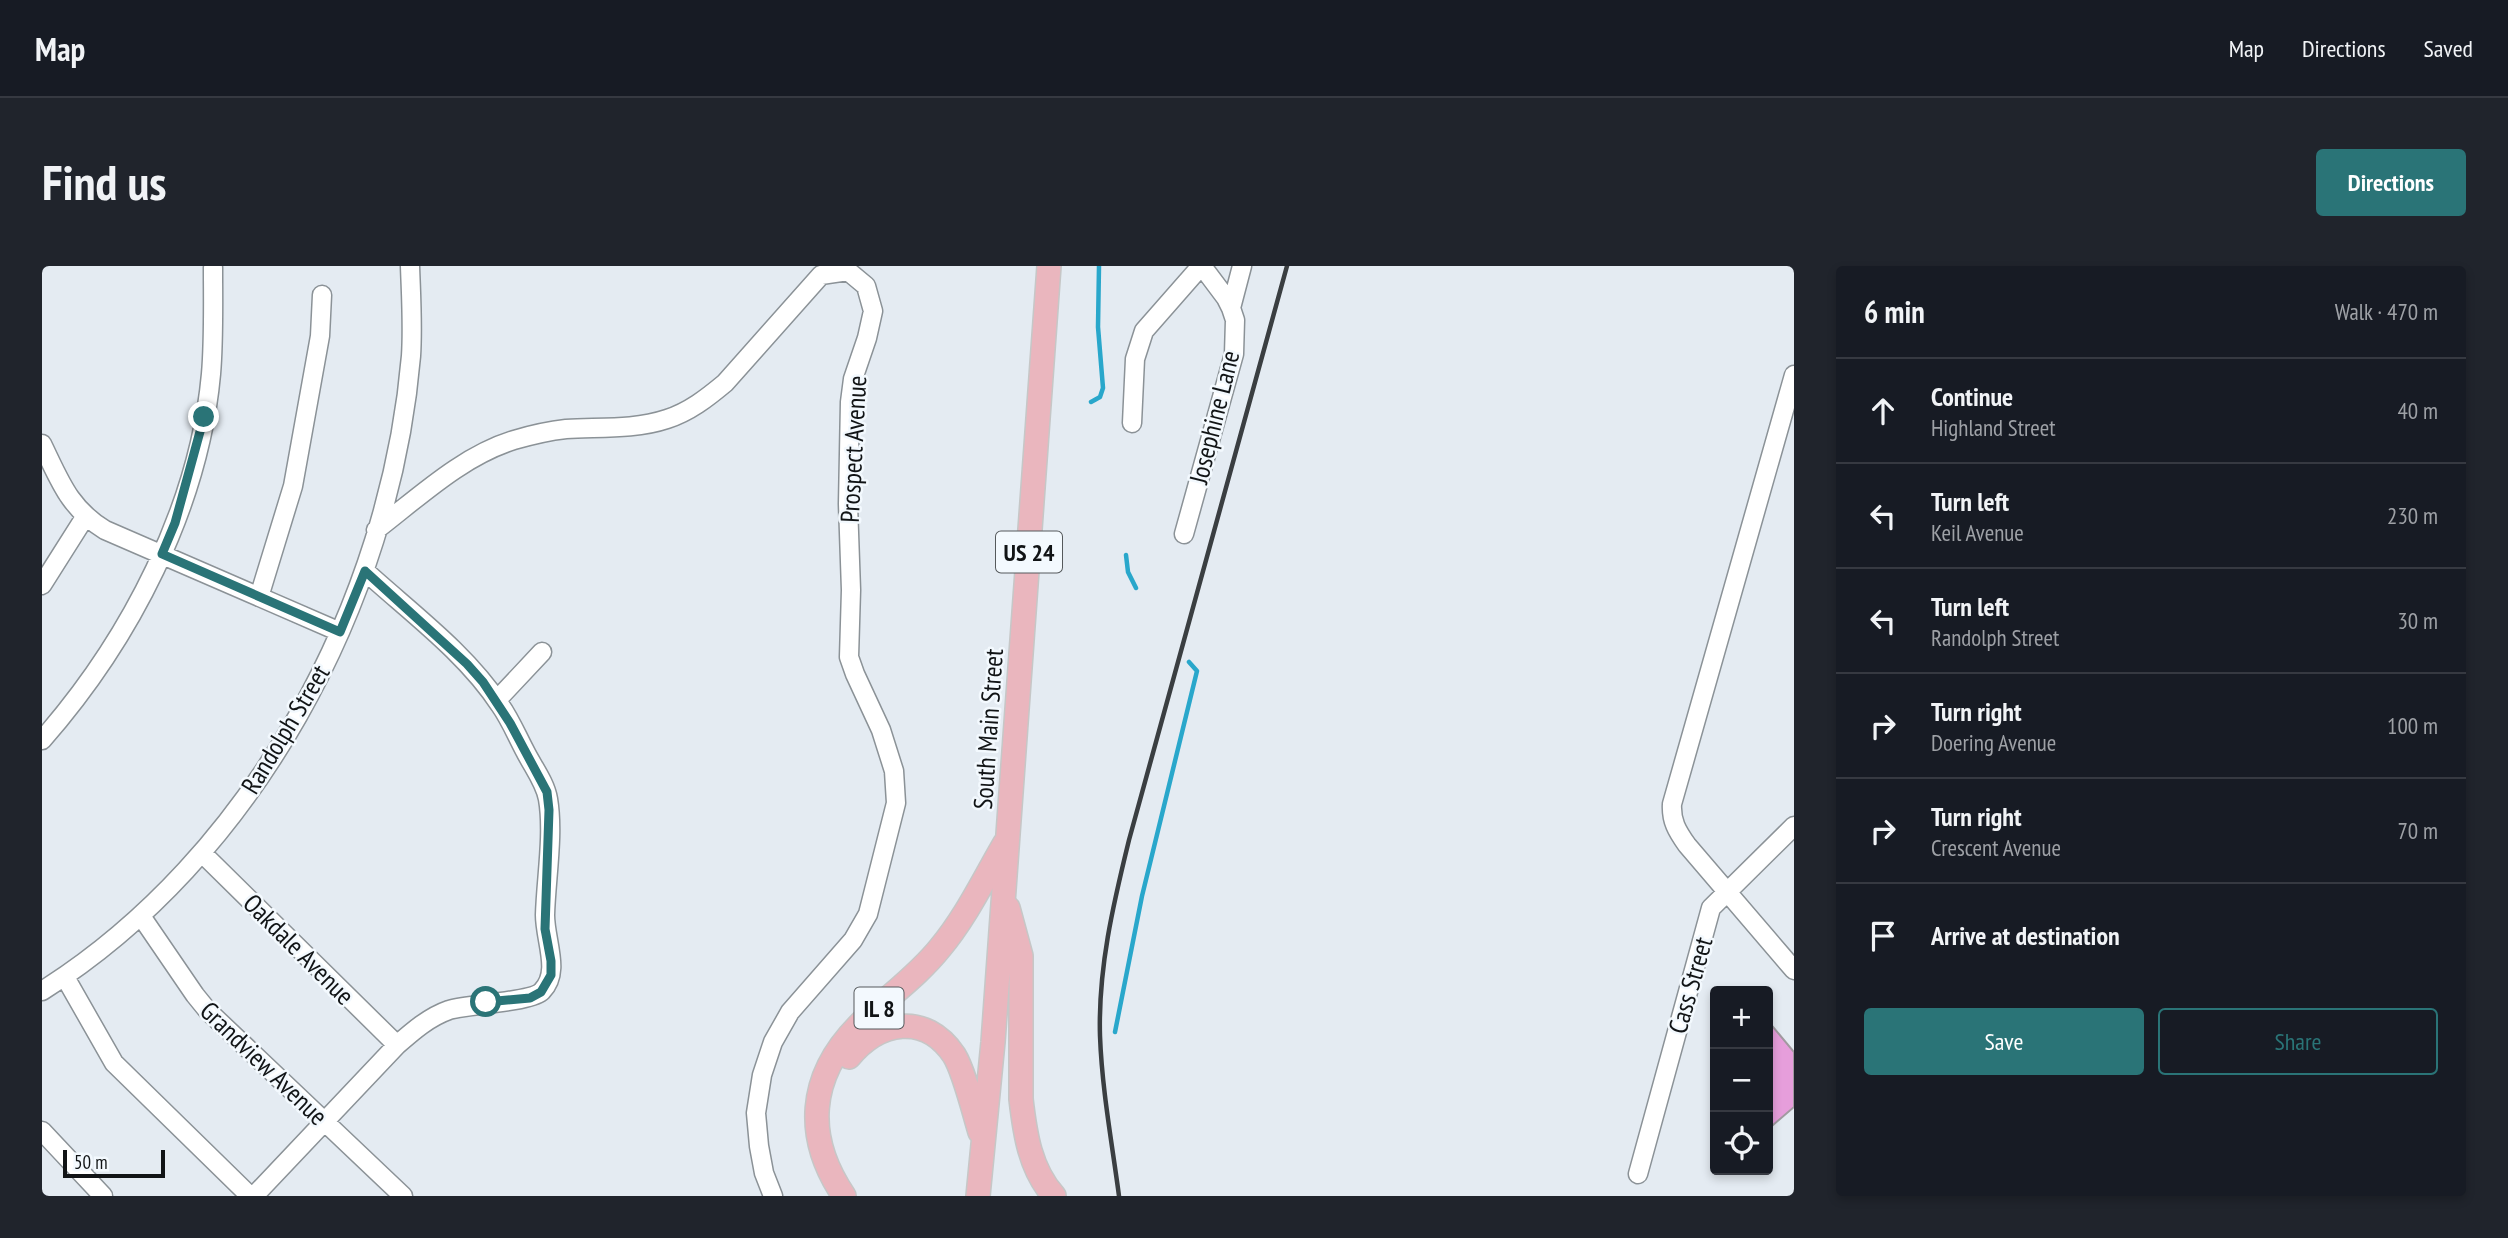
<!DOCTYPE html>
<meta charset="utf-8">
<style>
:root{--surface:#171b24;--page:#20242c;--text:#f1f3f6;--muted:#9ea1a6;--line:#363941;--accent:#2a7477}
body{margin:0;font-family:"PT Sans Narrow",sans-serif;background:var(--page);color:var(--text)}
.controls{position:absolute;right:21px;bottom:21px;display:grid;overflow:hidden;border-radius:7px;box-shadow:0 4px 10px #0003}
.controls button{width:63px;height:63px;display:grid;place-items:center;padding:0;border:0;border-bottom:2px solid var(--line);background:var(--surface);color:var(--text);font:35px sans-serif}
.scale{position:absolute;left:21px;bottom:18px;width:102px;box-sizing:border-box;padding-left:7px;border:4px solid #111416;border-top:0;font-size:19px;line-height:24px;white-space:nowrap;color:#111416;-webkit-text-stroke:5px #f3f9fe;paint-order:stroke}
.stop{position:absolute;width:21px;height:21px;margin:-16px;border:5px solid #2a7477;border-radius:50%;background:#fff}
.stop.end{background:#2a7477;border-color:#fff;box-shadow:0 2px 7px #0008}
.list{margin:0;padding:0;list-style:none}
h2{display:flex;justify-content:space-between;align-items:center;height:91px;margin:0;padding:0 28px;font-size:30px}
h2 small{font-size:23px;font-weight:400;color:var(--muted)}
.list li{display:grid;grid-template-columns:46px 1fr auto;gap:21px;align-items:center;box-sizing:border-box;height:105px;padding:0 28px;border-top:2px solid var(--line)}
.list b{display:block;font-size:26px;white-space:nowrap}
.list p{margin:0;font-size:23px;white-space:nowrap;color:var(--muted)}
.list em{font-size:23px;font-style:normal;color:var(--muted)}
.actions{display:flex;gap:14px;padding:21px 28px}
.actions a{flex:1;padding:16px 0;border:2px solid var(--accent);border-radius:7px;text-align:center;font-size:24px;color:var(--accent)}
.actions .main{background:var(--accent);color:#fff}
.icon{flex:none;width:38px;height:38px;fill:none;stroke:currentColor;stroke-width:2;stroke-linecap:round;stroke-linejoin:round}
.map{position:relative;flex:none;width:1752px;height:930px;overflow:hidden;border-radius:7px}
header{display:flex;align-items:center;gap:42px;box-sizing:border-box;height:98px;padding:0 35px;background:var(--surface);border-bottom:2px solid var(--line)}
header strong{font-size:33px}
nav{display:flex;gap:38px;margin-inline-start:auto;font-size:24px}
.intro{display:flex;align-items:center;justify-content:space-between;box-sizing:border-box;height:168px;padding:0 42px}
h1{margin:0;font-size:49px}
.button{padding:18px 32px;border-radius:7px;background:var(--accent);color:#fff;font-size:24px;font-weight:700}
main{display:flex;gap:42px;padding:0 42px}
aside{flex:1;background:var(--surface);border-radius:7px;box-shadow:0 4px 10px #0003}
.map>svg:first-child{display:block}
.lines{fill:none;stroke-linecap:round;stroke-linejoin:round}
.stream{stroke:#29a7cb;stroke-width:4.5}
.building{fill:#e69edb;stroke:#a19aa0;stroke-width:2}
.minor-casing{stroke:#8b9297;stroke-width:21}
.major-casing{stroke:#c6c7c7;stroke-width:26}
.minor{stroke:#fff;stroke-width:18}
.major{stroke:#eab6be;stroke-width:23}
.rail{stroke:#3a3e41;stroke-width:4.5}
.route{stroke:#2a7477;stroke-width:9}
.labels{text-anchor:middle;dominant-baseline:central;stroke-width:5;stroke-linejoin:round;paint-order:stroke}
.shield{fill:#f3f9fe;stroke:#55595c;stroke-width:2}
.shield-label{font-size:24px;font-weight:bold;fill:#111416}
.street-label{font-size:26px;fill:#111416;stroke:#f3f9fe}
</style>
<header>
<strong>Map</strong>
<nav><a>Map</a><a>Directions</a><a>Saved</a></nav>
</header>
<div class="intro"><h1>Find us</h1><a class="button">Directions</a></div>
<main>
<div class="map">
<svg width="1752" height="930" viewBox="0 0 1752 930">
<rect width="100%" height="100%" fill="#e4ebf2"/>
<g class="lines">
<path class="stream" d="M 1049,136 L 1058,131 L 1061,122 L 1056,61 L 1057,0
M 1084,289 L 1086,306 L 1094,322
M 1073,766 L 1100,630 L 1155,405 L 1147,396"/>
</g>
<path class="building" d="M 1726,755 L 1752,786 L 1752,841 L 1731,859 L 1726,852 Z"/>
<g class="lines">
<g class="minor-casing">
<path id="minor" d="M 1189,42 L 1200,0
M 1752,109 L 1630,538 C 1629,555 1635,565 1645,579 L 1752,704
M 1090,157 L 1093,93 L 1102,65 L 1159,0
M 0,178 C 18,215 27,242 63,264 L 298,366
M 334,264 C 377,231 420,190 472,174 C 489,169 506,165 524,163 C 558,161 592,164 625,153 C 647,146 665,132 683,117 L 779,9 L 806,5 L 824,20 L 831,45 L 825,72 L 811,113 L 808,136 L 806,238 L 809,324 L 807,391 L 813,408 L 839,464 L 852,505 L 854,537 L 826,648 L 811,674 L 748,746 L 731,776 L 720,809 L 714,847 L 717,880 L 722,907 L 731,930
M 1142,268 L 1192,88 L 1193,54 L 1189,42 L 1184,32 L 1160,0
M 0,319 L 43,251
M 217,331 L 251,220 L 278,70 L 280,29
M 455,434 L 500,386
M 0,474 C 88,374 157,241 169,108 C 172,73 171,37 171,2
M 160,587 L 355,779
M 99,650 L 153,729 L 166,745 L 361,930
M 23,711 L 72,797 L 208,930
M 0,725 C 211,592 348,337 369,90 C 371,60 369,30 368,0
M 0,865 L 61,930
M 1596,908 L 1669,642 L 1752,560
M 212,930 L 355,779 C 371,765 387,751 407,744 C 427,738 490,736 500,725 C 519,706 503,675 503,649 C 504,613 512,568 506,533 C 503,516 491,501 483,485 C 475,470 468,453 458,439 C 424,387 368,346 323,305"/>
</g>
<g class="major-casing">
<path id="major" d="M 966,642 L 979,690 L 979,833 C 983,868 988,903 1012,930
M 807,791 C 837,755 883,746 912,789 C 922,805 932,846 938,866
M 802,930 C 762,871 766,811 816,760 C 842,733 874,712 898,682 C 924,651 942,613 963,577
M 936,930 L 951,776 L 1007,0"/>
</g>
<use href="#minor" class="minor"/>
<use href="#major" class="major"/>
<path class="rail" d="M 1077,930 C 1070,877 1060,824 1058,770 C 1056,703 1071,639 1087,574 L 1245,0"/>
</g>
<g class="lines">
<path class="route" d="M 162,151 L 133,257 L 120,288 L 298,366 L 323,305 L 425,398 L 441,416 L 468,457 L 505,526 L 507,544 L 503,663 L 509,695 L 509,709 L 499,726 L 488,732 L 444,736"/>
</g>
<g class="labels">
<g class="shield">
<rect x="954" y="265.5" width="66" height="41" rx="5"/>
<rect x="812.5" y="721.5" width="49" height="41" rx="5"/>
</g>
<g class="shield-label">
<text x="987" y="286">US 24</text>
<text x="837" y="742">IL 8</text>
</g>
<g class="street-label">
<text transform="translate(1172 151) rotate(-76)">Josephine Lane</text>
<text transform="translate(811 183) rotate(-87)">Prospect Avenue</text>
<text transform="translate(243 463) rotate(-59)">Randolph Street</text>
<text transform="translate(946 463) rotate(-86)">South Main Street</text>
<text transform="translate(257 683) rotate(45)">Oakdale Avenue</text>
<text transform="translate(1648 719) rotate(-74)">Cass Street</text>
<text transform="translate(222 797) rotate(44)">Grandview Avenue</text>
</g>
</g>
</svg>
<div class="controls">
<button>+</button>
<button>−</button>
<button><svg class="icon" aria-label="locate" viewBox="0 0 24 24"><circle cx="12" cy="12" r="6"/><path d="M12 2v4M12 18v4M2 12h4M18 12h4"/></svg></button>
</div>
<div class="scale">50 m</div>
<div class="stop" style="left:444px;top:736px"></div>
<div class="stop end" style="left:162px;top:151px"></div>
</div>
<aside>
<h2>6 min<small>Walk · 470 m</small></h2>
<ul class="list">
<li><svg class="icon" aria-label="ahead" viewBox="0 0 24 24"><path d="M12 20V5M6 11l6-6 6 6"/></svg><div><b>Continue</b><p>Highland Street</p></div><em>40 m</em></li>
<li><svg class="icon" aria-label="left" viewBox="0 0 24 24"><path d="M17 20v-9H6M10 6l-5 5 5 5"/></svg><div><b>Turn left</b><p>Keil Avenue</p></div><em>230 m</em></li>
<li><svg class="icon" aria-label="left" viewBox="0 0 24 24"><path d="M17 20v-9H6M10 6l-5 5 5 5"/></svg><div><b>Turn left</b><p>Randolph Street</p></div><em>30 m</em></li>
<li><svg class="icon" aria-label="right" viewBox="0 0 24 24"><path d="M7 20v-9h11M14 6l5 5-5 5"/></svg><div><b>Turn right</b><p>Doering Avenue</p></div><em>100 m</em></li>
<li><svg class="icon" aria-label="right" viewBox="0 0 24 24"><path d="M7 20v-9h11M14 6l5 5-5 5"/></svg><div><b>Turn right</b><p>Crescent Avenue</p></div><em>70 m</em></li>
<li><svg class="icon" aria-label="arrive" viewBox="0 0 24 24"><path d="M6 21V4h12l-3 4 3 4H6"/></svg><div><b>Arrive at destination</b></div></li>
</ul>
<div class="actions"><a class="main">Save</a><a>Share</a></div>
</aside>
</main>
